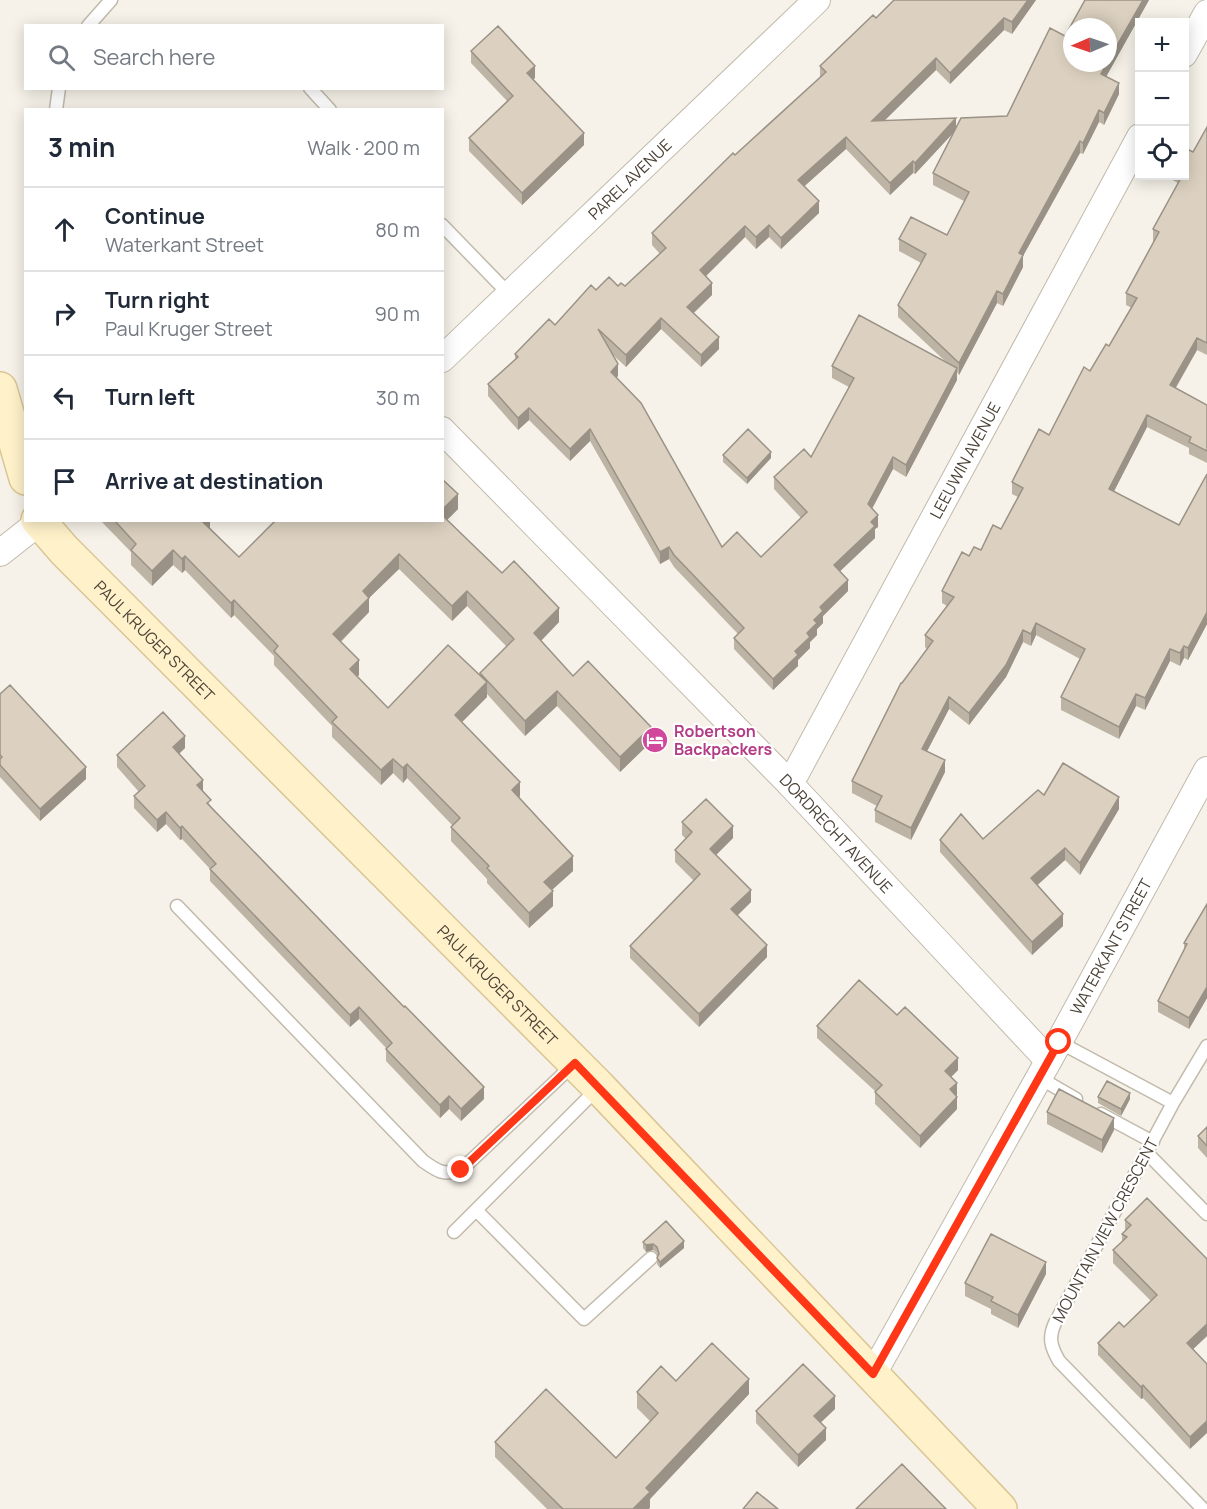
<!DOCTYPE html>
<meta charset="utf-8">
<style>
:root{--surface:#fff;--page:#f6f6f7;--text:#1f2937;--muted:#747a83;--line:#e0e1e3}
body{margin:0;font-family:Manrope,sans-serif;background:var(--page);color:var(--text)}
.controls{position:absolute;right:18px;top:18px;display:grid;overflow:hidden;border-radius:0px;box-shadow:0 3px 15px #0003}
.controls button{width:54px;height:54px;display:grid;place-items:center;padding:0;border:0;border-bottom:2px solid var(--line);background:var(--surface);color:var(--text);font:30px sans-serif}
.compass{position:absolute;left:1063px;top:18px;width:54px;height:54px;border-radius:50%;background:var(--surface);box-shadow:0 3px 15px #0003;rotate:268deg}
.stop{position:absolute;width:18px;height:18px;margin:-14px;border:4px solid #ff3717;border-radius:50%;background:#fff}
.stop.end{background:#ff3717;border-color:#fff;box-shadow:0 2px 6px #0008}
.list{margin:0;padding:0;list-style:none}
h2{display:flex;justify-content:space-between;align-items:center;height:78px;margin:0;padding:0 24px;font-size:26px}
h2 small{font-size:20px;font-weight:400;color:var(--muted)}
.list li{display:grid;grid-template-columns:39px 1fr auto;gap:18px;align-items:center;box-sizing:border-box;height:84px;padding:0 24px;border-top:2px solid var(--line)}
.list b{display:block;font-size:22px;white-space:nowrap}
.list p{margin:0;font-size:20px;white-space:nowrap;color:var(--muted)}
.list em{font-size:20px;font-style:normal;color:var(--muted)}
.icon{flex:none;width:33px;height:33px;fill:none;stroke:currentColor;stroke-width:2;stroke-linecap:round;stroke-linejoin:round}
.map{position:relative;flex:none;width:1207px;height:1509px;overflow:hidden}
.search{position:absolute;background:var(--surface);box-shadow:0 3px 15px #0003;left:24px;top:24px;width:420px;height:66px;display:flex;align-items:center;gap:15px;box-sizing:border-box;padding:0 21px;border-radius:0px;color:var(--muted);font-size:22px}
.panel{position:absolute;background:var(--surface);box-shadow:0 3px 15px #0003;left:24px;top:108px;width:420px;height:414px;border-radius:0px}
.map>svg:first-child{display:block}
.lines{fill:none;stroke-linecap:round;stroke-linejoin:round}
.lane-casing{stroke:#c2baab;stroke-width:15}
.street-casing{stroke:#c2baab;stroke-width:28}
.secondary-casing{stroke:#dac695;stroke-width:36}
.lane{stroke:#fff;stroke-width:12}
.street{stroke:#fff;stroke-width:26}
.secondary{stroke:#fff2ca;stroke-width:33}
.wall{fill:#bdb4a5;fill-rule:evenodd}
.shaded-wall{fill:#9a9286}
.building{fill:#dcd1c0;stroke:#9a9286;stroke-width:1.5}
.route{stroke:#ff3717;stroke-width:8}
.labels{text-anchor:middle;dominant-baseline:central;stroke-width:4.5;stroke-linejoin:round;paint-order:stroke}
.street-label{font-size:16px;fill:#4b4237;stroke:#fff}
.hotel-label{font-size:16px;font-weight:bold;fill:#b23c85;stroke:#fff;text-anchor:start}
</style>
<div class="map">
<svg width="1207" height="1509" viewBox="0 0 1207 1509">
<rect width="100%" height="100%" fill="#f6f2e9"/>
<g class="lines">
<g class="lane-casing">
<path id="lane" d="M 88,26 L 111,0
M 310,88 L 330,110
M 56,110 L 59,88
M 442,225 L 510,295
M 177,906 L 423,1161 C 437,1171 444,1176 461,1170 L 574,1064
M 1059,1042 L 1173,1103
M 1038,1077 L 1076,1099
M 1101,1114 L 1153,1142
M 1146,1152 L 1207,1214
M 476,1210 L 584,1319 L 651,1258
M 454,1232 L 598,1088
M 1203,1509 L 1059,1361 C 1051,1347 1048,1338 1055,1323 L 1173,1103 L 1207,1046"/>
</g>
<g class="street-casing">
<g id="street">
<path d="M 1184,54 L 1207,13"/>
<path id="s1" d="M 442,359 L 817,0"/>
<path id="s2" d="M 442,430 L 790,784 L 1048,1060"/>
<path d="M 0,553 L 38,523"/>
<path id="s3" d="M 790,784 L 1140,137"/>
<path id="s4" d="M 873,1374 L 1059,1042 L 1207,770"/>
</g>
</g>
<g class="secondary-casing">
<g id="secondary">
<path d="M 0,389 L 26,478"/>
<path id="s5" d="M 38,520 L 64,550 L 599,1087 L 1000,1509"/>
</g>
</g>
<use href="#lane" class="lane"/>
<use href="#street" class="street"/>
<use href="#secondary" class="secondary"/>
</g>
<path class="wall" d="M 894,0 L 1036,0 L 1012,34 L 1004,30 L 950,84 L 936,70 L 884,120 L 956,127 L 1007,116 L 1065,36 L 1085,0 L 1149,0 L 1106,76 L 1119,94 L 1104,125 L 1099,122 L 1083,154 L 1080,153 L 1023,256 L 1023,267 L 1003,306 L 997,303 L 959,375 L 957,372 L 957,380 L 906,477 L 893,469 L 872,509 L 878,527 L 875,529 L 875,538 L 840,571 L 848,591 L 823,616 L 823,623 L 817,629 L 817,635 L 810,642 L 810,648 L 798,660 L 798,666 L 773,690 L 734,649 L 734,638 L 738,634 L 674,567 L 669,559 L 660,564 L 590,441 L 570,461 L 529,420 L 518,430 L 488,396 L 488,384 L 515,360 L 515,354 L 555,325 L 596,290 L 618,286 L 625,286 L 660,254 L 652,245 L 652,233 L 735,155 L 820,78 L 820,66 L 876,18 ZM 953,133 L 933,173 L 933,185 L 964,201 L 947,235 L 899,239 L 899,251 L 921,263 L 898,305 L 898,317 L 946,362 L 832,366 L 832,378 L 849,387 L 811,457 L 774,477 L 774,489 L 801,518 L 761,557 L 722,547 L 616,378 L 618,376 L 612,354 L 626,367 L 661,329 L 701,367 L 719,349 L 694,313 L 712,295 L 706,276 L 745,237 L 756,249 L 769,237 L 781,249 L 819,213 L 804,186 L 846,149 L 890,195 L 913,173 L 915,174 Z
M 471,51 L 535,78 L 533,79 L 584,145 L 522,205 L 469,151 L 469,138 L 507,101 L 471,63 Z
M 1207,127 L 1207,355 L 1197,350 L 1176,388 L 1207,405 L 1207,463 L 1189,454 L 1189,448 L 1147,427 L 1114,491 L 1179,525 L 1207,474 L 1207,624 L 1188,660 L 1184,658 L 1180,666 L 1170,661 L 1145,710 L 1136,706 L 1119,739 L 1061,710 L 1061,697 L 1080,659 L 1036,635 L 1031,646 L 1023,642 L 1006,677 L 969,725 L 949,709 L 927,751 L 945,772 L 911,840 L 875,822 L 875,810 L 877,806 L 852,793 L 852,781 L 902,683 L 927,649 L 925,647 L 925,635 L 947,606 L 942,603 L 942,591 L 969,556 L 981,550 L 1001,529 L 1018,497 L 1012,494 L 1012,482 L 1049,435 L 1090,371 L 1109,346 L 1132,308 L 1126,305 L 1126,293 L 1154,241 L 1153,241 L 1153,229 L 1178,183 L 1167,177 L 1167,176 L 1185,176 L 1193,152 Z
M 723,455 L 771,458 L 747,484 L 723,462 Z
M 458,509 L 447,520 L 502,573 L 559,622 L 541,641 L 573,676 L 651,742 L 620,772 L 557,706 L 525,736 L 487,694 L 487,697 L 462,722 L 520,796 L 519,798 L 573,871 L 552,890 L 553,906 L 529,928 L 487,883 L 487,879 L 451,841 L 451,827 L 453,826 L 407,778 L 403,783 L 393,773 L 381,785 L 332,737 L 332,726 L 274,665 L 274,656 L 234,615 L 231,618 L 185,570 L 182,573 L 173,565 L 152,586 L 131,565 L 131,552 L 100,520 L 210,520 L 210,528 L 239,557 ZM 399,569 L 452,621 L 467,606 L 507,647 L 480,673 L 480,676 L 388,708 L 357,677 L 359,675 L 341,642 L 369,612 L 369,598 Z
M 0,694 L 86,779 L 40,821 L 0,777 Z
M 185,748 L 179,754 L 203,792 L 211,807 L 484,1099 L 461,1121 L 449,1109 L 440,1118 L 386,1061 L 386,1048 L 359,1019 L 350,1027 L 210,881 L 210,869 L 182,839 L 180,840 L 166,824 L 157,832 L 134,808 L 134,796 L 139,792 L 117,767 L 117,755 Z
M 1044,795 L 1119,809 L 1080,875 L 1065,860 L 1037,885 L 1063,926 L 1032,955 L 940,852 L 940,840 L 983,839 Z
M 682,822 L 733,838 L 716,855 L 751,902 L 737,915 L 767,957 L 699,1027 L 630,958 L 630,946 L 694,881 L 675,862 L 675,850 L 686,839 L 682,835 Z
M 1207,904 L 1207,998 L 1189,1029 L 1158,1012 L 1158,1001 L 1184,950 L 1184,943 Z
M 817,1026 L 958,1070 L 951,1077 L 957,1095 L 956,1095 L 957,1109 L 920,1148 L 875,1104 L 875,1091 L 817,1038 Z
M 1098,1097 L 1130,1099 L 1121,1116 L 1098,1103 Z
M 1047,1112 L 1114,1130 L 1102,1153 L 1047,1124 Z
M 1207,1127 L 1207,1158 L 1198,1148 L 1198,1136 Z
M 1125,1220 L 1207,1259 L 1207,1336 L 1193,1349 L 1190,1449 L 1143,1398 L 1141,1399 L 1098,1355 L 1098,1343 L 1124,1327 L 1151,1301 L 1113,1263 L 1113,1250 L 1122,1242 L 1122,1234 L 1125,1231 Z
M 643,1242 L 684,1248 L 660,1268 L 657,1264 L 657,1253 L 653,1250 L 646,1252 L 643,1248 Z
M 1046,1274 L 1018,1328 L 991,1314 L 991,1309 L 965,1296 L 965,1283 Z
M 676,1381 L 749,1394 L 650,1499 L 650,1507 L 649,1509 L 547,1509 L 495,1457 L 495,1442 L 616,1458 L 650,1421 L 637,1408 L 637,1392 Z
M 835,1409 L 820,1423 L 826,1440 L 798,1467 L 756,1423 L 756,1411 Z"/>
<path class="shaded-wall" d="M 1028,0 L 1036,0 L 1012,34 L 1012,22 Z
M 1143,0 L 1149,0 L 1101,86 L 1101,74 L 1107,63 L 1108,63 L 1108,61 Z
M 1004,18 L 1004,30 L 950,84 L 950,73 Z
M 936,58 L 936,70 L 872,133 L 872,121 Z
M 535,66 L 535,78 L 527,85 L 527,73 Z
M 1119,83 L 1119,94 L 1104,125 L 1104,113 Z
M 1099,110 L 1099,122 L 1083,154 L 1083,143 Z
M 956,118 L 956,130 L 915,174 L 915,163 Z
M 584,133 L 584,145 L 522,205 L 522,193 Z
M 846,137 L 846,149 L 798,192 L 798,180 Z
M 1080,141 L 1080,153 L 1023,256 L 1023,267 L 1003,306 L 1003,294 L 1019,253 Z
M 913,161 L 913,173 L 890,195 L 890,183 Z
M 819,201 L 819,213 L 781,249 L 781,238 Z
M 769,225 L 769,237 L 756,249 L 756,237 Z
M 745,226 L 745,237 L 700,282 L 700,270 Z
M 712,283 L 712,295 L 687,319 L 687,307 Z
M 997,291 L 997,303 L 959,375 L 959,363 Z
M 661,318 L 661,329 L 626,367 L 626,355 Z
M 719,337 L 719,349 L 701,367 L 701,355 Z
M 1197,338 L 1197,350 L 1170,397 L 1170,385 Z
M 618,364 L 618,376 L 611,384 L 611,372 Z
M 957,368 L 957,380 L 906,477 L 906,465 Z
M 529,408 L 529,420 L 518,430 L 518,418 Z
M 1147,415 L 1147,427 L 1109,501 L 1109,489 Z
M 590,429 L 590,441 L 570,461 L 570,449 Z
M 771,452 L 771,458 L 747,484 L 747,478 Z
M 893,457 L 893,469 L 868,516 L 868,504 Z
M 458,494 L 458,509 L 440,527 L 442,520 L 442,510 Z
M 878,515 L 878,527 L 875,529 L 875,538 L 834,577 L 834,565 L 871,522 Z
M 204,520 L 210,520 L 210,529 L 203,522 Z
M 669,547 L 669,559 L 660,564 L 660,552 Z
M 173,550 L 173,565 L 152,586 L 152,571 Z
M 399,554 L 399,569 L 369,598 L 369,612 L 333,649 L 333,634 L 363,591 Z
M 185,556 L 185,570 L 182,573 L 182,559 Z
M 848,580 L 848,591 L 823,616 L 823,623 L 817,629 L 817,635 L 810,642 L 810,648 L 798,660 L 798,666 L 773,690 L 773,679 L 795,651 L 807,633 L 820,607 Z
M 467,591 L 467,606 L 452,621 L 452,606 Z
M 234,600 L 234,615 L 231,618 L 231,603 Z
M 559,608 L 559,622 L 534,648 L 534,633 Z
M 1207,612 L 1207,624 L 1188,660 L 1188,648 Z
M 1036,623 L 1036,635 L 1031,646 L 1031,634 Z
M 1023,630 L 1023,642 L 1006,677 L 969,725 L 969,713 Z
M 1184,646 L 1184,658 L 1180,666 L 1180,653 Z
M 1170,649 L 1170,661 L 1145,710 L 1145,698 Z
M 359,660 L 359,675 L 350,684 L 350,669 Z
M 487,682 L 487,697 L 455,729 L 455,715 Z
M 557,691 L 557,706 L 525,736 L 525,721 Z
M 1136,694 L 1136,706 L 1119,739 L 1119,727 Z
M 949,697 L 949,709 L 922,761 L 922,749 Z
M 651,727 L 651,742 L 620,772 L 620,757 Z
M 185,736 L 185,748 L 173,759 L 173,747 Z
M 393,759 L 393,773 L 381,785 L 381,770 Z
M 945,760 L 945,772 L 911,840 L 911,828 Z
M 407,764 L 407,778 L 403,783 L 403,768 Z
M 86,767 L 86,779 L 40,821 L 40,809 Z
M 203,780 L 203,792 L 197,785 Z
M 520,782 L 520,796 L 512,805 L 512,790 Z
M 1119,797 L 1119,809 L 1080,875 L 1080,863 Z
M 166,812 L 166,824 L 157,832 L 157,820 Z
M 182,826 L 182,839 L 180,840 L 180,828 Z
M 733,826 L 733,838 L 710,861 L 710,849 Z
M 1065,848 L 1065,860 L 1031,891 L 1031,878 Z
M 573,856 L 573,871 L 544,897 L 544,882 Z
M 751,890 L 751,902 L 731,922 L 731,909 Z
M 553,891 L 553,906 L 529,928 L 529,913 Z
M 1063,914 L 1063,926 L 1032,955 L 1032,942 Z
M 767,945 L 767,957 L 699,1027 L 699,1014 Z
M 1207,987 L 1207,998 L 1189,1029 L 1189,1018 Z
M 359,1007 L 359,1019 L 350,1027 L 350,1015 Z
M 958,1058 L 958,1070 L 945,1083 L 945,1071 Z
M 957,1083 L 957,1095 L 950,1101 L 950,1089 Z
M 484,1087 L 484,1099 L 461,1121 L 461,1109 Z
M 1130,1093 L 1130,1099 L 1121,1116 L 1121,1109 Z
M 449,1096 L 449,1109 L 440,1118 L 440,1105 Z
M 957,1097 L 957,1109 L 920,1148 L 920,1136 Z
M 1114,1118 L 1114,1130 L 1102,1153 L 1102,1140 Z
M 684,1241 L 684,1248 L 660,1268 L 660,1262 Z
M 653,1244 L 653,1250 L 646,1252 L 646,1245 Z
M 1046,1262 L 1046,1274 L 1018,1328 L 1018,1315 Z
M 1207,1324 L 1207,1336 L 1187,1355 L 1187,1343 Z
M 749,1379 L 749,1394 L 650,1499 L 650,1507 L 649,1509 L 633,1509 L 646,1488 Z
M 1143,1385 L 1143,1398 L 1141,1399 L 1141,1387 Z
M 835,1396 L 835,1409 L 814,1429 L 814,1416 Z
M 1207,1421 L 1207,1433 L 1190,1449 L 1190,1437 Z
M 826,1428 L 826,1440 L 798,1467 L 798,1455 Z"/>
<path class="building" d="M 894,0 L 1028,0 L 1012,22 L 1004,18 L 950,73 L 936,58 L 872,121 L 956,118 L 915,163 L 913,161 L 890,183 L 846,137 L 798,180 L 819,201 L 781,238 L 769,225 L 756,237 L 745,226 L 700,270 L 712,283 L 687,307 L 719,337 L 701,355 L 661,318 L 626,355 L 598,329 L 618,364 L 611,372 L 641,403 L 722,547 L 737,532 L 761,557 L 807,512 L 774,477 L 804,449 L 811,457 L 854,378 L 832,366 L 859,315 L 957,368 L 906,465 L 893,457 L 868,504 L 878,515 L 871,522 L 875,526 L 834,565 L 848,580 L 820,607 L 823,611 L 814,620 L 817,623 L 807,633 L 810,637 L 795,651 L 798,655 L 773,679 L 734,638 L 744,628 L 674,555 L 669,547 L 660,552 L 590,429 L 570,449 L 529,408 L 518,418 L 488,384 L 518,357 L 515,354 L 549,319 L 555,325 L 591,285 L 596,290 L 609,277 L 618,286 L 621,283 L 625,286 L 666,248 L 652,233 L 733,153 L 735,155 L 826,72 L 820,66 L 873,15 L 876,18 Z
M 1085,0 L 1143,0 L 1108,61 L 1108,27 L 1072,27 L 1072,63 L 1107,63 L 1101,74 L 1119,83 L 1104,113 L 1099,110 L 1083,143 L 1080,141 L 1019,253 L 1023,255 L 1003,294 L 997,291 L 959,363 L 898,305 L 926,254 L 899,239 L 911,217 L 947,235 L 969,192 L 933,173 L 961,118 L 1007,116 L 1050,28 L 1065,36 Z
M 498,26 L 535,66 L 527,73 L 584,133 L 522,193 L 469,138 L 513,96 L 471,51 Z
M 1207,127 L 1207,343 L 1197,338 L 1170,385 L 1207,405 L 1207,451 L 1189,442 L 1191,437 L 1147,415 L 1109,489 L 1179,525 L 1207,474 L 1207,612 L 1188,648 L 1184,646 L 1180,653 L 1170,649 L 1145,698 L 1136,694 L 1119,727 L 1061,697 L 1085,649 L 1036,623 L 1031,634 L 1023,630 L 1006,665 L 969,713 L 949,697 L 922,749 L 945,760 L 911,828 L 875,810 L 882,796 L 852,781 L 901,683 L 902,683 L 933,641 L 925,635 L 954,597 L 942,591 L 962,552 L 969,556 L 974,547 L 981,550 L 993,525 L 1001,529 L 1023,488 L 1012,482 L 1039,429 L 1049,435 L 1084,367 L 1090,371 L 1106,344 L 1109,346 L 1137,298 L 1126,293 L 1159,232 L 1153,229 L 1182,176 L 1185,176 L 1185,148 L 1193,152 Z
M 748,429 L 771,452 L 747,478 L 723,455 Z
M 442,479 L 458,494 L 442,510 Z
M 442,515 L 502,573 L 514,561 L 559,608 L 534,633 L 573,676 L 588,661 L 651,727 L 620,757 L 557,691 L 525,721 L 480,673 L 514,639 L 467,591 L 452,606 L 399,554 L 363,591 L 369,598 L 333,634 L 359,660 L 350,669 L 388,708 L 448,645 L 487,682 L 455,715 L 520,782 L 512,790 L 573,856 L 544,882 L 553,891 L 529,913 L 487,868 L 489,866 L 451,827 L 460,818 L 407,764 L 403,768 L 393,759 L 381,770 L 332,722 L 337,717 L 274,651 L 278,646 L 234,600 L 231,603 L 185,556 L 182,559 L 173,550 L 152,571 L 131,550 L 136,544 L 114,520 L 204,520 L 203,522 L 239,557 L 276,520 L 442,520 Z
M 10,685 L 86,767 L 40,809 L 0,765 L 0,759 L 2,757 L 0,755 L 0,694 Z
M 163,712 L 185,736 L 173,747 L 203,780 L 197,785 L 211,800 L 207,803 L 404,1007 L 405,1006 L 484,1087 L 461,1109 L 449,1096 L 440,1105 L 386,1049 L 392,1043 L 359,1007 L 350,1015 L 210,869 L 216,864 L 182,826 L 180,828 L 166,812 L 157,820 L 134,796 L 145,786 L 117,755 Z
M 1063,763 L 1119,797 L 1080,863 L 1065,848 L 1031,878 L 1063,914 L 1032,942 L 940,840 L 961,814 L 983,839 L 1038,790 L 1044,795 Z
M 706,799 L 733,826 L 710,849 L 751,890 L 731,909 L 767,945 L 699,1014 L 630,946 L 700,874 L 675,850 L 692,832 L 682,822 Z
M 1207,904 L 1207,987 L 1189,1018 L 1158,1001 L 1187,944 L 1184,943 Z
M 859,980 L 897,1015 L 905,1007 L 958,1058 L 945,1071 L 957,1083 L 950,1089 L 957,1097 L 920,1136 L 875,1092 L 882,1085 L 817,1026 Z
M 1107,1081 L 1130,1093 L 1121,1109 L 1098,1097 Z
M 1059,1089 L 1114,1118 L 1102,1140 L 1047,1112 Z
M 1207,1127 L 1207,1146 L 1198,1136 Z
M 1147,1198 L 1207,1259 L 1207,1324 L 1187,1343 L 1207,1364 L 1207,1421 L 1190,1437 L 1143,1385 L 1141,1387 L 1098,1343 L 1119,1322 L 1124,1327 L 1157,1295 L 1113,1250 L 1127,1237 L 1122,1234 L 1131,1225 L 1125,1220 Z
M 666,1221 L 684,1241 L 660,1262 L 657,1258 L 659,1254 L 657,1247 L 653,1244 L 646,1245 L 643,1242 Z
M 991,1234 L 1046,1262 L 1018,1315 L 991,1301 L 993,1297 L 965,1283 Z
M 712,1343 L 749,1379 L 646,1488 L 650,1492 L 633,1509 L 563,1509 L 495,1442 L 546,1389 L 616,1458 L 658,1413 L 637,1392 L 661,1366 L 676,1381 Z
M 803,1364 L 835,1396 L 814,1416 L 826,1428 L 798,1455 L 756,1411 Z
M 902,1464 L 946,1509 L 856,1509 Z
M 757,1492 L 778,1509 L 743,1509 Z"/>
<g class="lines">
<path class="route" d="M 461,1170 L 575,1063 L 873,1374 L 1059,1042"/>
</g>
<defs>
<g id="hotel-disc" transform="scale(1.35)"><circle r="9.5" fill="#d1479c" stroke="#fff"/><path d="M-6-4.5h1.5V1H6V5H4.5V3h-9V5H-6ZM-4 0a1.8 1.8 0 1 1 3.6 0ZM.5 0V-2.5h3Q6-2.5 6 0Z" fill="#fff"/></g>
</defs>
<g fill-rule="evenodd">
<use href="#hotel-disc" x="655" y="740"/>
</g>
<g class="labels">
<g class="street-label">
<text stroke="none"><textPath href="#s1" startOffset="260">PAREL AVENUE</textPath></text>
<text stroke="none"><textPath href="#s3" startOffset="368">LEEUWIN AVENUE</textPath></text>
<text stroke="none"><textPath href="#s5" startOffset="168">PAUL KRUGER STREET</textPath></text>
<text stroke="none"><textPath href="#s2" startOffset="564">DORDRECHT AVENUE</textPath></text>
<text stroke="none"><textPath href="#s4" startOffset="489">WATERKANT STREET</textPath></text>
<text stroke="none"><textPath href="#s5" startOffset="654">PAUL KRUGER STREET</textPath></text>
<text transform="translate(1105 1230) rotate(-62)">MOUNTAIN VIEW CRESCENT</text>
</g>
<g class="hotel-label">
<text x="674" y="731">Robertson<tspan x="674" dy="18">Backpackers</tspan></text>
</g>
</g>
</svg>
<div class="controls">
<button>+</button>
<button>−</button>
<button><svg class="icon" aria-label="locate" viewBox="0 0 24 24"><circle cx="12" cy="12" r="6"/><path d="M12 2v4M12 18v4M2 12h4M18 12h4"/></svg></button>
</div>
<svg class="compass" viewBox="-18 -18 36 36"><path d="M0-13l5 13h-10z" fill="#e53935"/><path d="M0 13l5-13h-10z" fill="#747a83"/></svg>
<div class="stop" style="left:1059px;top:1042px"></div>
<div class="stop end" style="left:461px;top:1170px"></div>
<div class="search"><svg class="icon" aria-label="search" viewBox="0 0 24 24"><circle cx="10" cy="10" r="6"/><path d="M15 15l6 6"/></svg>Search here</div>
<section class="panel">
<h2>3 min<small>Walk · 200 m</small></h2>
<ul class="list">
<li><svg class="icon" aria-label="ahead" viewBox="0 0 24 24"><path d="M12 20V5M6 11l6-6 6 6"/></svg><div><b>Continue</b><p>Waterkant Street</p></div><em>80 m</em></li>
<li><svg class="icon" aria-label="right" viewBox="0 0 24 24"><path d="M7 20v-9h11M14 6l5 5-5 5"/></svg><div><b>Turn right</b><p>Paul Kruger Street</p></div><em>90 m</em></li>
<li><svg class="icon" aria-label="left" viewBox="0 0 24 24"><path d="M17 20v-9H6M10 6l-5 5 5 5"/></svg><div><b>Turn left</b></div><em>30 m</em></li>
<li><svg class="icon" aria-label="arrive" viewBox="0 0 24 24"><path d="M6 21V4h12l-3 4 3 4H6"/></svg><div><b>Arrive at destination</b></div></li>
</ul>
</section>
</div>
